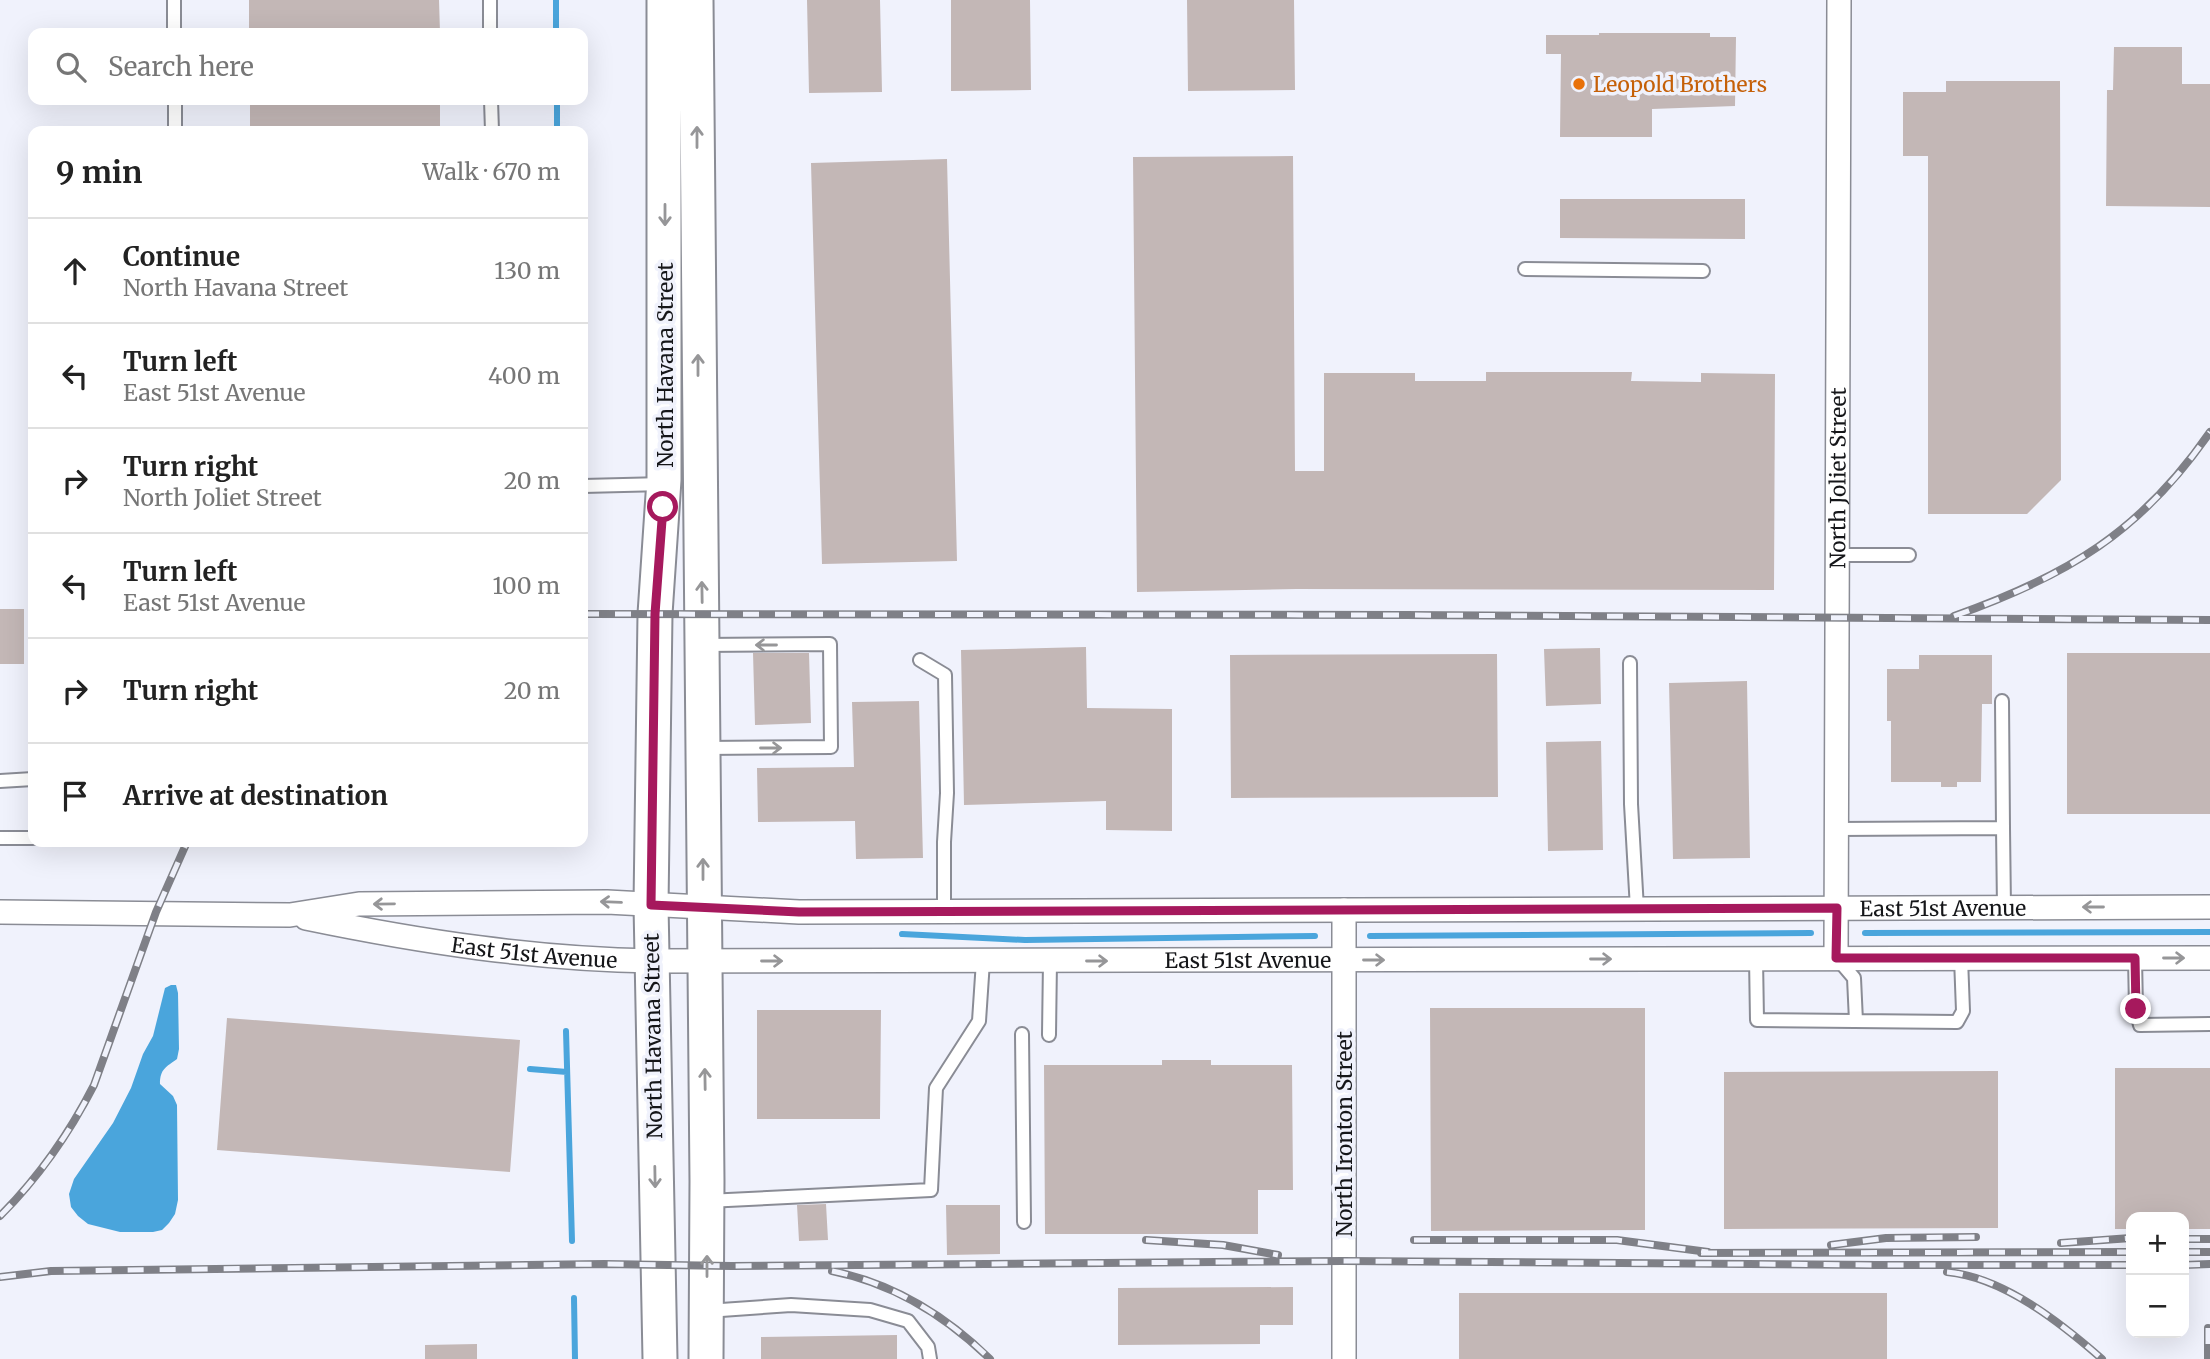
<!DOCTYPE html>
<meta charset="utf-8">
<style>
:root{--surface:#fff;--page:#f2f2f2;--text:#222;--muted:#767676;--line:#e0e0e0}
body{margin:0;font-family:Merriweather,serif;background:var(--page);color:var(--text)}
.controls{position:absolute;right:21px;bottom:21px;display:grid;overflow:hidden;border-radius:14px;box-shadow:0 7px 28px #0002}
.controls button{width:63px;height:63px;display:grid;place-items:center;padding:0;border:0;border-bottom:2px solid var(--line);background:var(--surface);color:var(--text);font:35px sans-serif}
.stop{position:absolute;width:21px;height:21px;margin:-16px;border:5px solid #a6195d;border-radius:50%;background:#fff}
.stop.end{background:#a6195d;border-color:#fff;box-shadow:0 2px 7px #0008}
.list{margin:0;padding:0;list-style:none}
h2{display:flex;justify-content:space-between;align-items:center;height:91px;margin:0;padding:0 28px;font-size:30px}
h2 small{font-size:23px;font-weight:400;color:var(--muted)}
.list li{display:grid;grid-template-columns:46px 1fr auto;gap:21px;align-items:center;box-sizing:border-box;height:105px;padding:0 28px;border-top:2px solid var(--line)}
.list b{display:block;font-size:26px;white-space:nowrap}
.list p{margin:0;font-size:23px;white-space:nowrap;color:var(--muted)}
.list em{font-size:23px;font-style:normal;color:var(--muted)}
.icon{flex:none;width:38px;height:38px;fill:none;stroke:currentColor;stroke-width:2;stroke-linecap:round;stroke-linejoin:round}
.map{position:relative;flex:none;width:2210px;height:1359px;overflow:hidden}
.search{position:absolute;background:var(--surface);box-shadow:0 7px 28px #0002;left:28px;top:28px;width:560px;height:77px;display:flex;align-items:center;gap:18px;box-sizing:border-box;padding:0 24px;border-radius:14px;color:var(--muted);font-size:26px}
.panel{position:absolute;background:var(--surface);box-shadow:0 7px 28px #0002;left:28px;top:126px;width:560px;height:721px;border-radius:14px}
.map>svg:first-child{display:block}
.water{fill:#4aa5dc}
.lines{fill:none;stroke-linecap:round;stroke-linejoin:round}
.stream{stroke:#4aa5dc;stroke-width:6}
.building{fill:#c3b7b6}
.service-casing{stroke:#8a8c95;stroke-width:16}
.minor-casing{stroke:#8a8c95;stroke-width:26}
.secondary-casing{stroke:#8a8c95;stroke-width:37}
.service{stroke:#fff;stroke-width:12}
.minor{stroke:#fff;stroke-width:23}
.secondary{stroke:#fff;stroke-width:33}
.rail-casing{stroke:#7f8087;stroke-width:8}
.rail{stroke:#f0f2fc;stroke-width:5;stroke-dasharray:16;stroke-linecap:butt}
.oneway{stroke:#969698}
.route{stroke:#a6195d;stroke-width:9}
.food-dot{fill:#e8710a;stroke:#f0f2fc;stroke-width:2.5}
.labels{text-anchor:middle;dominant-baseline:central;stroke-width:7;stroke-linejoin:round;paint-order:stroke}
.food-label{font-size:21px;fill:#c56008;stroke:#f0f2fc;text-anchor:start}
.street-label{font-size:21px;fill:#151619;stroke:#f0f2fc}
</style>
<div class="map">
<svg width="2210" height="1359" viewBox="0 0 2210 1359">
<rect width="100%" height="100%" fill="#f0f2fc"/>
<path class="water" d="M 171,985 L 176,985 L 178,993 L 179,1049 L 177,1059 C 166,1067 160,1069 160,1084 L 173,1096 L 177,1105 L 178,1200 L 175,1214 L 169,1223 L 162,1230 L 153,1232 L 120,1232 L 88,1224 L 78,1216 L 71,1207 L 69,1194 L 74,1179 L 113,1123 L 131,1088 L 143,1054 L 153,1036 L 165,988 Z"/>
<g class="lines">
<path class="stream" d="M 556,0 L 556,33
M 557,100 L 557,131
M 1865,933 L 2210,932
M 902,934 L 1025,940 L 1315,936
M 1370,936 L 1811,933
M 566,1031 L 572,1241
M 530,1069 L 567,1072
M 574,1298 L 575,1359"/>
</g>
<path class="building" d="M 249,0 L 439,0 L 440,33 L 249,33 Z
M 807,0 L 880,0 L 882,92 L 809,93 Z
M 951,0 L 1030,0 L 1031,90 L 951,91 Z
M 1187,0 L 1294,0 L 1295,90 L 1188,91 Z
M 1599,33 L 1710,33 L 1710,37 L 1736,37 L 1735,106 L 1652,109 L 1652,137 L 1560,137 L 1561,54 L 1546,54 L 1546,35 L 1599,35 Z
M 2114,47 L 2182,47 L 2182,84 L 2210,84 L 2210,207 L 2106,206 L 2107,90 L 2113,90 Z
M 1946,81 L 2060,81 L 2061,480 L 2027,514 L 1928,514 L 1928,156 L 1903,156 L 1903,92 L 1946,92 Z
M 250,100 L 440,100 L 440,131 L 250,131 Z
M 1293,156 L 1295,471 L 1324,471 L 1324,373 L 1415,373 L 1415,381 L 1486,381 L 1486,372 L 1632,372 L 1631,381 L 1701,382 L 1701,373 L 1775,374 L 1774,590 L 1296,589 L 1137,592 L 1133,157 Z
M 947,159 L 957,561 L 822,564 L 811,163 Z
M 1560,199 L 1745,199 L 1745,239 L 1560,238 Z
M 0,609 L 24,609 L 24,664 L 0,664 Z
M 1086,647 L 1087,708 L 1172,709 L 1172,831 L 1106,830 L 1106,801 L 964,805 L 961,650 Z
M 1600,648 L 1601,704 L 1546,706 L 1544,649 Z
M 753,653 L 809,653 L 811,723 L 755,725 Z
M 2067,653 L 2210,653 L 2210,814 L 2067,814 Z
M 1497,654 L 1498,797 L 1231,798 L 1230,655 Z
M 1919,655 L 1992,655 L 1992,704 L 1982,704 L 1981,782 L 1957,782 L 1957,787 L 1941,787 L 1941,782 L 1891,782 L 1891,721 L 1887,721 L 1887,669 L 1919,669 Z
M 1747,681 L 1750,858 L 1673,859 L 1669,683 Z
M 919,701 L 923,858 L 856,859 L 855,821 L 758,822 L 757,768 L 854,767 L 852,702 Z
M 1601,741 L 1603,850 L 1548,851 L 1546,742 Z
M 1430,1008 L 1645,1008 L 1645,1230 L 1431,1231 Z
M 757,1010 L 881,1010 L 880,1119 L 757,1119 Z
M 227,1018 L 520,1040 L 510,1172 L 217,1150 Z
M 1162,1060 L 1211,1060 L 1211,1065 L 1292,1065 L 1293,1190 L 1258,1190 L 1258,1234 L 1045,1234 L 1044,1065 L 1162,1065 Z
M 2115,1068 L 2210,1068 L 2210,1229 L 2184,1229 L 2184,1217 L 2131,1217 L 2131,1229 L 2115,1229 Z
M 1998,1071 L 1998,1228 L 1724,1229 L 1724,1072 Z
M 826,1204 L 828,1240 L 799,1241 L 797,1205 Z
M 946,1205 L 1000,1205 L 1000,1254 L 947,1255 Z
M 1293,1287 L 1293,1325 L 1260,1325 L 1260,1344 L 1118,1345 L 1118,1288 Z
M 1459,1293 L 1887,1293 L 1887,1359 L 1459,1359 Z
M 897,1335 L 897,1359 L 761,1359 L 761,1337 Z
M 477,1344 L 477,1359 L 425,1359 L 425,1345 Z"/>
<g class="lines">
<g class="service-casing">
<path id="service" d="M 174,0 L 174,33
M 490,0 L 490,33
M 175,100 L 175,131
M 491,100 L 492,131
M 1525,269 L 1703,271
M 583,486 L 664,484
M 1838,555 L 1909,555
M 702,645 L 830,644 L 831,747 L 703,748
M 920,660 L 945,675 L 947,793 L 944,842 L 944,912
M 1630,663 L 1631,804 L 1637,909
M 0,781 L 33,779
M 2003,828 L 2004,908
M 1837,829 L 2003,828 L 2002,701
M 0,838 L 33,838
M 1756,958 L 1757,1020 L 1957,1022 L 1963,1011 L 1961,958
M 1837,958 L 1854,978 L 1856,1021
M 2135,958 L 2136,1009 L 2140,1025 L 2210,1024
M 1022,1034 L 1024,1222
M 1049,1035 L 1050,961
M 707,1201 L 931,1190 L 936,1088 L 979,1021 L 983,961
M 707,1311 L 791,1305 L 870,1310 L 908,1321 L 928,1347 L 930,1359"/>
</g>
<g class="minor-casing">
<g id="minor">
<path id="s1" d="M 0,912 L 290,915 L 359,904 L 607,902 L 799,912 L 2210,907"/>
<path id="s2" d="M 306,918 C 422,942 535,959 653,961 L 2210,958"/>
<path id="s3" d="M 1836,958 L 1839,0"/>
<path d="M 1344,1359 L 1344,910"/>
</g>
</g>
<g class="secondary-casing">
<path id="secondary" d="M 696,0 L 707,1181 L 706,1359
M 660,1359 L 651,905 L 655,614 L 664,480 L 664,0"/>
</g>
<use href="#service" class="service"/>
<use href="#minor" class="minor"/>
<use href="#secondary" class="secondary"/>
<g class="rail-casing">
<path id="rail" d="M 583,614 L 1405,615 L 2210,620
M 1954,616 C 2067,576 2141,532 2210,432
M 0,1216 C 39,1177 69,1134 94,1085 L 156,912 L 187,842
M 2184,1239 L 2210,1239
M 1146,1240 L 1223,1245 L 1278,1255
M 1414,1240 L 1617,1240 L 1708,1252
M 2061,1243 L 2131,1238
M 1831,1245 L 1886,1238 L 1976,1237
M 2184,1252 L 2210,1252
M 1701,1253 L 2131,1252
M 2184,1265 L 2210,1264
M 832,1271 C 892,1283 946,1316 990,1359
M 1947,1272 C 2003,1277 2061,1323 2102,1359
M 0,1277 L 51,1271 L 604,1264 L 732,1266 L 1343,1261 L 1877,1265 L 2131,1265
M 2208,1328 L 2208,1359"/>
</g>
<use href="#rail" class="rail"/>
</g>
<defs><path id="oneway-shaft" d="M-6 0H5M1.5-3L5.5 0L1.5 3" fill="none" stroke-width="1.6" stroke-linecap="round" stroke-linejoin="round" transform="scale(1.75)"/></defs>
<g class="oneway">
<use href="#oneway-shaft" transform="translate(697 137) rotate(-90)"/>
<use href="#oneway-shaft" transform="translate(665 215) rotate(90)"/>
<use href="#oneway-shaft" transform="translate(698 365) rotate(-90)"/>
<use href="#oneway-shaft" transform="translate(702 592) rotate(-91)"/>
<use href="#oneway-shaft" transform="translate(766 645) rotate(180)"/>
<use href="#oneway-shaft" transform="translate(771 748)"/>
<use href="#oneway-shaft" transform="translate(703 869) rotate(-90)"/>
<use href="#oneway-shaft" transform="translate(611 902) rotate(-178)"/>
<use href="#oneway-shaft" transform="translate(384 904) rotate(179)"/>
<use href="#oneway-shaft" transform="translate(2093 907) rotate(180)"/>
<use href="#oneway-shaft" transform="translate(2174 958)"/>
<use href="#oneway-shaft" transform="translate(1601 959)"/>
<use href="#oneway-shaft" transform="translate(1374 960)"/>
<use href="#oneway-shaft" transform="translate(772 961)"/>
<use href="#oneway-shaft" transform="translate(1097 961)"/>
<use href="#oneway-shaft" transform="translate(705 1079) rotate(-91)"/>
<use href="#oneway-shaft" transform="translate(655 1177) rotate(89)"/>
<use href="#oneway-shaft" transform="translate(707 1266) rotate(-90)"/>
</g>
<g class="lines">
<path class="route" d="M 663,507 L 655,614 L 651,905 L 799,912 L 1837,908 L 1836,958 L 2135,958 L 2136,1009"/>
</g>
<circle class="food-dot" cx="1579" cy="84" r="7"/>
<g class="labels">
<g class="food-label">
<text x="1593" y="84">Leopold Brothers</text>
</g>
<g class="street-label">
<text transform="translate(665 365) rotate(-90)">North Havana Street</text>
<text stroke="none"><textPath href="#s3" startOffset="480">North Joliet Street</textPath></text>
<text stroke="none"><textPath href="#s1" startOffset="1944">East 51st Avenue</textPath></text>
<text stroke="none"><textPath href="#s2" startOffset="231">East 51st Avenue</textPath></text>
<text stroke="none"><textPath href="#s2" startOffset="945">East 51st Avenue</textPath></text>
<text transform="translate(653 1036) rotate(-91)">North Havana Street</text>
<text transform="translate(1344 1134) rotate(-90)">North Ironton Street</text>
</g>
</g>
</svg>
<div class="controls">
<button>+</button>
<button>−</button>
</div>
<div class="stop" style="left:663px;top:507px"></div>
<div class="stop end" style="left:2136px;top:1009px"></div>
<div class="search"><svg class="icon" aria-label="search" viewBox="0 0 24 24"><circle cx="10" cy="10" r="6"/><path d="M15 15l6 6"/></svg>Search here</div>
<section class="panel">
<h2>9 min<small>Walk · 670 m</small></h2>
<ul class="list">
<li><svg class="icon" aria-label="ahead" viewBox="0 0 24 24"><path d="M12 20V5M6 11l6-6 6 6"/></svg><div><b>Continue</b><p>North Havana Street</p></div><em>130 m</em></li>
<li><svg class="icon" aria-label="left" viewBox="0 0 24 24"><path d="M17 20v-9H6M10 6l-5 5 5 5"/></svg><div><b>Turn left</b><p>East 51st Avenue</p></div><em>400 m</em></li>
<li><svg class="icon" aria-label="right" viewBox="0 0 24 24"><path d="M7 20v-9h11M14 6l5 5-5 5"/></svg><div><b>Turn right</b><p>North Joliet Street</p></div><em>20 m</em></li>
<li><svg class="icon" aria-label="left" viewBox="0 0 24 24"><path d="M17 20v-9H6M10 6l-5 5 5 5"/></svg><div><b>Turn left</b><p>East 51st Avenue</p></div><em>100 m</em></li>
<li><svg class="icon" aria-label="right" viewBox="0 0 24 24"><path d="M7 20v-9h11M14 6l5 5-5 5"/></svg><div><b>Turn right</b></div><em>20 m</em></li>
<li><svg class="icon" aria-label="arrive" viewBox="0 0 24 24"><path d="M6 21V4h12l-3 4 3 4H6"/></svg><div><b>Arrive at destination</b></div></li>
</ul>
</section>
</div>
